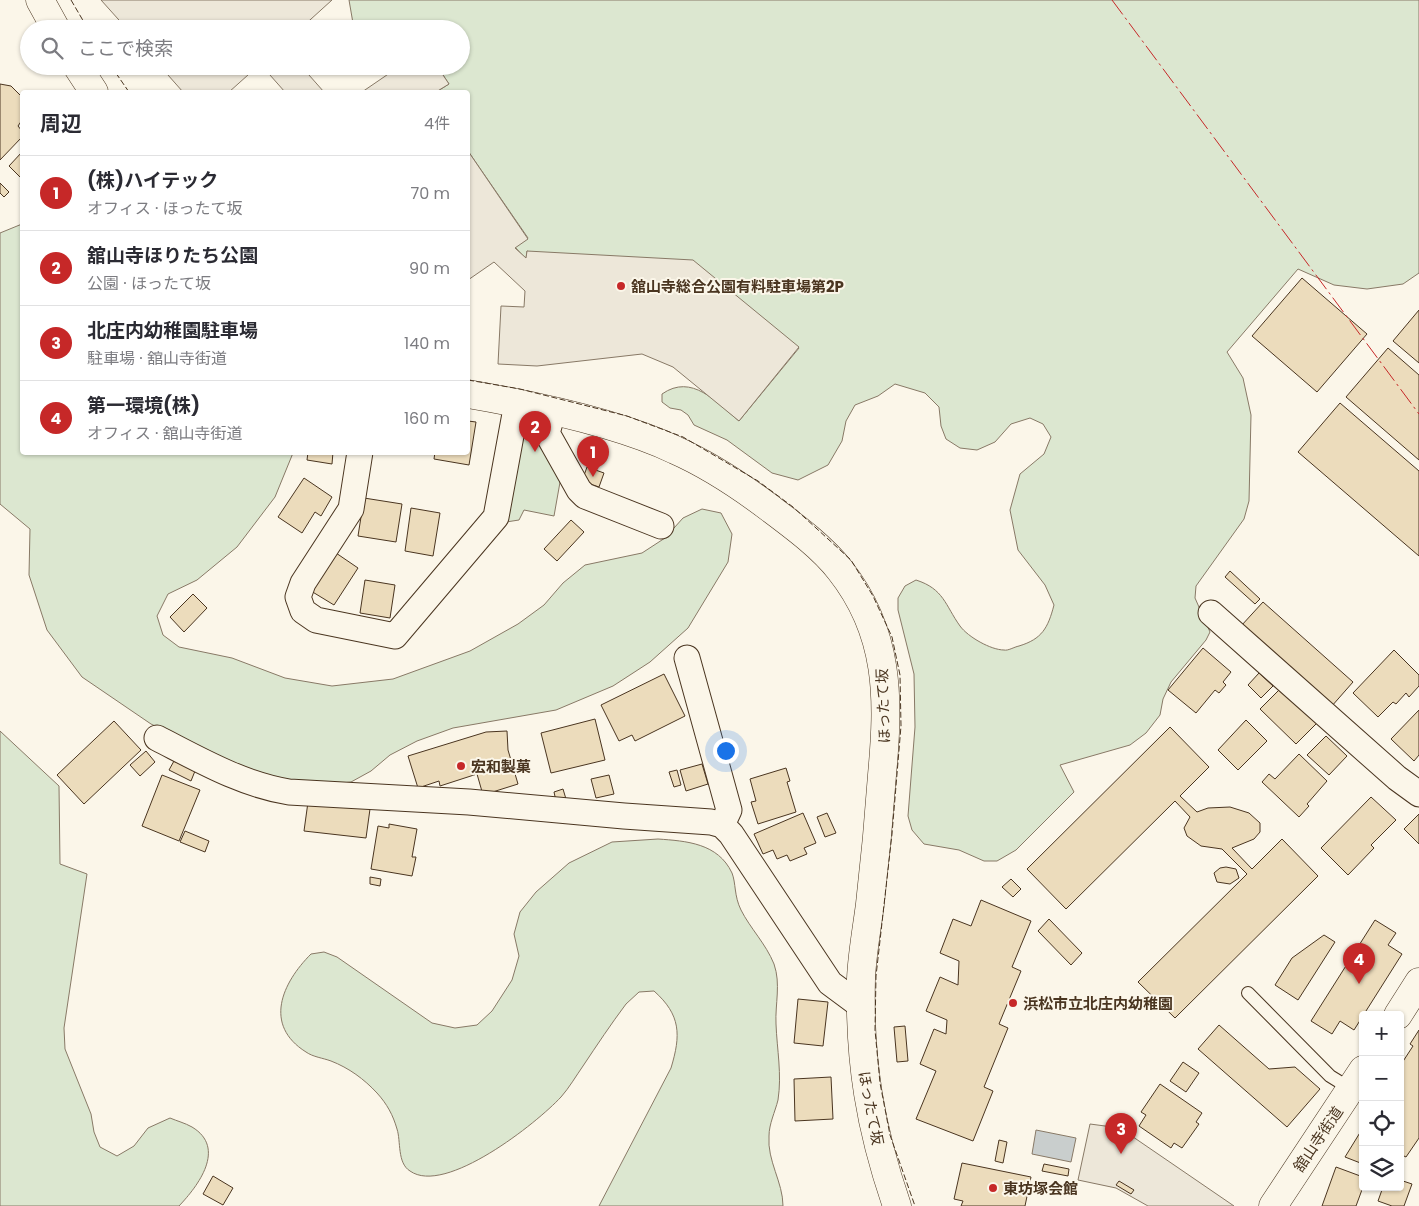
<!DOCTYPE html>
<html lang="ja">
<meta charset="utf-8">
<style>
:root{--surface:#fff;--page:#f2f2f3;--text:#2b2b33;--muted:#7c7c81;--line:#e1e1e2;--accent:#c62828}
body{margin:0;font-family:Poppins,"Noto Sans JP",sans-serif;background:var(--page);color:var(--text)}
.controls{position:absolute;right:15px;bottom:15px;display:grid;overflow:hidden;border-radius:5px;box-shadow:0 1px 4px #0004}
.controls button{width:45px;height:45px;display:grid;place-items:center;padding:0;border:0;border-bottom:1px solid var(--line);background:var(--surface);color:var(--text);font:25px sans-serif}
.you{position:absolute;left:725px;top:750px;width:18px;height:18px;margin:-12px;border:4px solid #fff;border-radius:50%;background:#1a73e8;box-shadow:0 0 0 8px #1a73e833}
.badge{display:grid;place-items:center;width:32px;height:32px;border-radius:50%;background:var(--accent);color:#fff;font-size:16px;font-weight:700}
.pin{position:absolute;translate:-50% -41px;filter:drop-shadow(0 1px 2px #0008)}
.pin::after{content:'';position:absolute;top:26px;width:18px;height:15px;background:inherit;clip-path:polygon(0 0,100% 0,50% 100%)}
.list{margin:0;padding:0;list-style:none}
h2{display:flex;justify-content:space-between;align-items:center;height:65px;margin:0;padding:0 20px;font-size:21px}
h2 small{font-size:16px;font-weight:400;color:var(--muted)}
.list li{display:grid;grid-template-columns:32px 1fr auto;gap:15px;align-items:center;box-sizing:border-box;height:75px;padding:0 20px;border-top:1px solid var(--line)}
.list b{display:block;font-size:19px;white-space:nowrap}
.list p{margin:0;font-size:16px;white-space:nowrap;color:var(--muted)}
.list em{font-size:16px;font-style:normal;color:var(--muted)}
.icon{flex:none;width:28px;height:28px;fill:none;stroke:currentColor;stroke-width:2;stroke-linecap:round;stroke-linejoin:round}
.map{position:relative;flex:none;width:1419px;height:1206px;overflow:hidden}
.search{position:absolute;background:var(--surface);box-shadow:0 1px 4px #0004;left:20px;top:20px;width:450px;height:55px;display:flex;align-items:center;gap:12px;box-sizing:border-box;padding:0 18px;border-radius:28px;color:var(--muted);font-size:19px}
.panel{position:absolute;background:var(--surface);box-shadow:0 1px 4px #0004;left:20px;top:90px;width:450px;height:365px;border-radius:5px}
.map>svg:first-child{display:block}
.green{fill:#dce7d0;stroke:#887966}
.parking{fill:#ede7d9;stroke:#887966}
.water{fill:#c9cecd;stroke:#887966}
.building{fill:#ecdcbc;stroke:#4a3520}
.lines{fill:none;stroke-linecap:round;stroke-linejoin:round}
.lane-casing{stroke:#4a3520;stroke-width:14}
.street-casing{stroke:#4a3520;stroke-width:27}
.secondary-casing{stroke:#4a3520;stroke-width:29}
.primary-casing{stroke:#4a3520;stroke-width:29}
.lane{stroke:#fbf6e9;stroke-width:12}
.street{stroke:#fbf6e9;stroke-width:25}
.secondary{stroke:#fbf6e9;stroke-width:28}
.primary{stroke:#fbf6e9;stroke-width:28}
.fence{stroke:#4a3520;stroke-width:1;stroke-dasharray:6 2.5;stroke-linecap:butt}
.power{stroke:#c62828;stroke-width:1;stroke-dasharray:18 4 2.5 4;stroke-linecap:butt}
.poi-dot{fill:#c62828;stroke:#fbf6e9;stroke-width:2}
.labels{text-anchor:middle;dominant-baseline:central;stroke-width:4;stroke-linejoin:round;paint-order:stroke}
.poi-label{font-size:15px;font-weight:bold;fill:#4a3520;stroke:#fbf6e9;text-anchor:start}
.street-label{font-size:15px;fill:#4a3520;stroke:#fbf6e9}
</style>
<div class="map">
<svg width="1419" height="1206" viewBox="0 0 1419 1206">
<rect width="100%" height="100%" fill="#fbf6e9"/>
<path class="green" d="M 349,0 L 1419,0 L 1419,273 L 1403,284 L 1367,289 L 1334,285 L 1298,269 L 1227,352 L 1243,378 L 1251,415 L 1249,501 L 1244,519 L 1196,586 L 1195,598 L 1210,632 L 1206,640 L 1171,682 L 1163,699 L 1160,715 L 1146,733 L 1130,745 L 1060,765 L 1074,792 L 1016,850 L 997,861 L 984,861 L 959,850 L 924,844 L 912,830 L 908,816 L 915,727 L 914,674 L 898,610 L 898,598 L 905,586 L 916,580 C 944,589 945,605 960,626 C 968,637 991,650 1004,650 C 1008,651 1014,647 1019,646 C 1042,639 1048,628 1054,605 L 1045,585 L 1018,550 L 1010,510 L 1020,474 L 1044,454 L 1051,437 L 1043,424 L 1030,418 L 1011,424 L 995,442 L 977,450 L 960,448 L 946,439 L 941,426 L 939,407 L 925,393 L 895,384 L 878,396 L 855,405 L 846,421 L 842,441 L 828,465 L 798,480 L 772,473 L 727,440 L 694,425 L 688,415 L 681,410 L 670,408 L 662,402 L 662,394 C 692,373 716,402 739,421 L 799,348 L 527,251 L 526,259 L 515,247 L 528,238 L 468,151 L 468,92 L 436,92 L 449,84 L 437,66 L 461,66 L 461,29 L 354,29 Z
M 22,224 L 22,452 L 293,453 L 275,497 L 237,547 L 197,580 L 168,594 L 157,616 L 163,635 L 179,647 L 232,658 L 285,678 L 332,686 L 393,679 L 470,651 L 518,624 L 544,605 L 563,583 L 585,565 L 642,553 L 665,538 L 683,518 L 702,509 L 721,513 L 732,534 L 728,562 L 688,628 L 650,662 L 613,686 L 556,710 L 453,728 L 417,741 L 390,755 L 371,771 L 351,782 L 332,784 L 290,781 L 241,768 L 151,724 L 82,677 L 47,630 L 29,575 L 30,529 L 0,504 L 0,233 Z
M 534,421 L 562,471 L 554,516 L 524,510 L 519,520 L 506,522 L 522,432 Z
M 0,731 L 59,786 L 60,864 L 87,874 L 64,1028 L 65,1049 L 91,1114 L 94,1132 L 100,1147 L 117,1156 L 134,1146 L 148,1128 L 170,1118 C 177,1121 185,1123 192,1127 C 227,1148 198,1186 179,1206 L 0,1206 Z
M 658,839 C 686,841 718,843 732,873 C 736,883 734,896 741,910 C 750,928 766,944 774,964 C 781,984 775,1004 776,1024 C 777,1050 782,1074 778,1100 C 775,1112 769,1124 769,1136 C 767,1161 783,1182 783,1206 L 599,1206 L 671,1068 C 681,1035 681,1015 654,991 L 639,992 L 626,1004 C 611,1024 597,1045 583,1066 C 576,1076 569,1088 561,1097 C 537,1123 445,1196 410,1171 C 397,1163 401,1141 397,1129 C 393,1115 387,1104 377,1093 C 364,1079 349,1068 331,1061 C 323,1058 313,1057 306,1052 C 263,1025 282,983 311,954 L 324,952 L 337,957 L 432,1023 L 455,1028 L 477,1025 L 492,1011 L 512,980 L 519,956 L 514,934 L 520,912 L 536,892 L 569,863 L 612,842 Z"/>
<path class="parking" d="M 101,0 L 332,0 L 300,29 L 127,29 Z
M 160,66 L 258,66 L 229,92 L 183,92 Z
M 262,66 L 301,66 L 324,92 L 285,92 Z
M 400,66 L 437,66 L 449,84 L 436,92 L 362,92 Z
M 468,151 L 528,239 L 515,248 L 526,258 L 527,251 L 693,260 L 799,347 L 739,421 L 673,367 L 642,354 L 537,366 L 498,364 L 501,306 L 524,307 L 525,291 L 494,262 L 468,280 Z
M 1090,1124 L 1120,1128 L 1234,1206 L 1148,1206 L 1116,1188 L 1078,1180 Z"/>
<path class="water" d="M 1036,1130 L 1076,1138 L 1071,1162 L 1032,1154 Z"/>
<path class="building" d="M 0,84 L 11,86 L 22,97 L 22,120 L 18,126 L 22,131 L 22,137 L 0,160 Z
M 22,152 L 22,179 L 9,166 Z
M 0,183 L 9,192 L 4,197 L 0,193 Z
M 1302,278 L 1367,334 L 1317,392 L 1252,336 Z
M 1419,310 L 1419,363 L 1393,341 Z
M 1388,348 L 1419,375 L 1419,460 L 1346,397 Z
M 1340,403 L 1419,471 L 1419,556 L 1298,452 Z
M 468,421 L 476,422 L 469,465 L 434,459 L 435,452 L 468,452 Z
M 308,452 L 333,452 L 332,464 L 307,460 Z
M 587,467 L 604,473 L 599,487 L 582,481 Z
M 304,478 L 332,497 L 321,516 L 315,512 L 302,533 L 278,517 Z
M 364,498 L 402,504 L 396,542 L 358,536 Z
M 411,508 L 440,513 L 433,556 L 405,551 Z
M 571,520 L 584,532 L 557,561 L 544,549 Z
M 336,553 L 358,568 L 334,605 L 311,591 Z
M 1230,571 L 1260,599 L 1255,604 L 1225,577 Z
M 365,580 L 395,585 L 390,618 L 360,613 Z
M 193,594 L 207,608 L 184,632 L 170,617 Z
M 1263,602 L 1353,682 L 1331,707 L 1241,626 Z
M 1203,648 L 1231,672 L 1223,682 L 1226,685 L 1219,693 L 1215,690 L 1196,713 L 1168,690 Z
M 1394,650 L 1419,675 L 1419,686 L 1409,697 L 1406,693 L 1396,704 L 1393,702 L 1378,717 L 1353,693 Z
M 1259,673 L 1273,686 L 1261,698 L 1248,685 Z
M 664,674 L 685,716 L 635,741 L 632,735 L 619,741 L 601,705 Z
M 1280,689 L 1318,722 L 1296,744 L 1260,709 Z
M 1419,710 L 1419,755 L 1414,761 L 1391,739 Z
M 595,719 L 605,760 L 551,773 L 541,733 Z
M 1246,720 L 1267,741 L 1238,770 L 1218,750 Z
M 114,721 L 141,750 L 84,804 L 57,775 Z
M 1170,727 L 1209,767 L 1180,796 L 1197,812 L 1208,808 L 1230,807 L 1249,813 L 1260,823 L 1260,832 L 1254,839 L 1232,848 L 1252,869 L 1282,839 L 1318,876 L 1175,1018 L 1138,982 L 1247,874 L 1222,849 L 1201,846 L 1187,836 L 1184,828 L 1190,817 L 1175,801 L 1066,909 L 1027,869 Z
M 507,731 L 508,750 L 518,784 L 483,795 L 477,774 L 440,786 L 439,781 L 418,788 L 408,756 L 486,732 Z
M 1326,736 L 1347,756 L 1329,775 L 1307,755 Z
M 146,751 L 155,762 L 140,776 L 130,765 Z
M 1299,754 L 1327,781 L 1307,804 L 1309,806 L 1299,817 L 1262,782 L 1269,774 L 1275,779 Z
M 174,761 L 195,771 L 191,781 L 169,770 Z
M 702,764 L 708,784 L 686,791 L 680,770 Z
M 786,768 L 790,781 L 787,782 L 796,812 L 758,824 L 751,802 L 756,801 L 750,779 Z
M 677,770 L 681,785 L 674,787 L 669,772 Z
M 162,775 L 200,790 L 179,841 L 142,826 Z
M 609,775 L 614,794 L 596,798 L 591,779 Z
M 563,789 L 566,799 L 556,801 L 554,792 Z
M 1371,797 L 1396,820 L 1371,845 L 1374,848 L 1348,875 L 1321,848 Z
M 308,802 L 370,809 L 366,838 L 304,831 Z
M 803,813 L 816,843 L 804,848 L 807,854 L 790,861 L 787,855 L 777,859 L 773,850 L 763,854 L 754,834 Z
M 827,813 L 836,833 L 825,837 L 817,817 Z
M 1419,814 L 1419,844 L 1404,829 Z
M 389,824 L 417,829 L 412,857 L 416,857 L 412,876 L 371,869 L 378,826 L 389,828 Z
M 185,831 L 209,841 L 205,852 L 180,842 Z
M 1226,867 L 1236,869 L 1239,878 L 1230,884 L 1217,882 L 1214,873 L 1220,868 Z
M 370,877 L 381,879 L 380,886 L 370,884 Z
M 1011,879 L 1021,889 L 1013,897 L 1002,887 Z
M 981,900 L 1031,921 L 1012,967 L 1021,971 L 999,1024 L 1008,1028 L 984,1087 L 993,1091 L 973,1141 L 916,1119 L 936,1071 L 920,1064 L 934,1029 L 946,1034 L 947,1020 L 926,1011 L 940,977 L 958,985 L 959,961 L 940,953 L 953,919 L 971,926 Z
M 1049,919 L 1082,953 L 1071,965 L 1038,931 Z
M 1375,920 L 1396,933 L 1388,945 L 1402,954 L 1354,1030 L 1340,1021 L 1332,1034 L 1311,1021 Z
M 1324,935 L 1335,942 L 1298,1000 L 1275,985 L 1292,958 Z
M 798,999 L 828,1002 L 823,1046 L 794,1043 Z
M 1219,1025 L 1269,1069 L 1295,1067 L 1320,1089 L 1287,1127 L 1198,1049 Z
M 905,1026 L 908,1061 L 897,1062 L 894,1027 Z
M 1419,1030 L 1419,1138 L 1406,1157 L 1400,1154 L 1400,1066 L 1413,1046 L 1410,1044 Z
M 1183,1062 L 1199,1073 L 1186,1092 L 1170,1081 Z
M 831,1077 L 833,1119 L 795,1121 L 794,1079 Z
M 1160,1084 L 1202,1113 L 1196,1122 L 1199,1124 L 1182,1148 L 1174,1143 L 1171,1148 L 1139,1126 L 1146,1115 L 1141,1112 Z
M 1361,1131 L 1363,1132 L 1363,1164 L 1345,1157 Z
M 999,1140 L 1007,1142 L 1003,1163 L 995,1161 Z
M 962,1163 L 1031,1177 L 1025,1206 L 961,1206 L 963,1201 L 954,1199 Z
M 1044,1164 L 1069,1169 L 1068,1176 L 1042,1171 Z
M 1336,1167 L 1363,1177 L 1363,1187 L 1356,1206 L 1322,1206 Z
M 213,1176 L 233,1188 L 223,1205 L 203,1194 Z
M 1400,1180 L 1412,1184 L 1404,1206 L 1392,1206 L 1378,1201 L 1383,1187 L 1400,1187 Z
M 1119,1181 L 1134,1190 L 1131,1194 L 1116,1185 Z"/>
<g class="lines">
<g class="lane-casing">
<path id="lane" d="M 1248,993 L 1330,1076 L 1351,1089"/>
</g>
<g class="street-casing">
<path id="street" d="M 553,412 L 547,433 L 579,490 L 585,496 L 661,526
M 360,452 L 351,509 L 303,583 L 298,597 L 303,611 L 316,620 L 395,636 L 496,517 L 517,403
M 1211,613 L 1397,778 L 1419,794
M 687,658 L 729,810 L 722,825
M 157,738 C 200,760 241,784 289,792 L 469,802 L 624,816 L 711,822 L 722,825 L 731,834 L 830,983 L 861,1006"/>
</g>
<g class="secondary-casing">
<path id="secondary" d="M 40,0 L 56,29
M 77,66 L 94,92
M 468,394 C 532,405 616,422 675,450 C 709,465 742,487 771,509 C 795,527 822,547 840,570 C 890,633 889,699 882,775 C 879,818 875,861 870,904 C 867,928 862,954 861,979 C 859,1061 870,1128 897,1206"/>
</g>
<g class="primary-casing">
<path id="primary" d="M 1398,1015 L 1419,982
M 1273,1206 L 1363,1070"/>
</g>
<use href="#lane" class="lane"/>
<use href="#street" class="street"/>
<use href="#secondary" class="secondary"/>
<use href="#primary" class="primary"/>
<path class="fence" d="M 71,0 L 88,29
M 111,66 L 129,92
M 468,380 L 520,389 L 627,416 L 683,437 L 758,481 L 793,507 L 851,560 L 873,596 L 892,637 L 900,675 L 901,726 L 892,834 L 876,976 L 875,1030 L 880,1083 L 890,1135 L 915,1206"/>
<path class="power" d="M 1112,0 L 1419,414"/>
</g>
<g class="poi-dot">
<circle cx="621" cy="286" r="5"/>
<circle cx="461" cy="766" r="5"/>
<circle cx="1013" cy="1003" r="5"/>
<circle cx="993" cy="1188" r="5"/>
</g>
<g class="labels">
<g class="poi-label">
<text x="631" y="286">舘山寺総合公園有料駐車場第2P</text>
<text x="471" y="766">宏和製菓</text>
<text x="1023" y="1003">浜松市立北庄内幼稚園</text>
<text x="1003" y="1188">東坊塚会館</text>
</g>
<g class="street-label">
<text transform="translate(883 706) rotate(-92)">ほったて坂</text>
<text transform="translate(871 1108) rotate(79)">ほったて坂</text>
<text transform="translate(1318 1139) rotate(-56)">舘山寺街道</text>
</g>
</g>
</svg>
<div class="controls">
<button>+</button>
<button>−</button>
<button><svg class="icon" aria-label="locate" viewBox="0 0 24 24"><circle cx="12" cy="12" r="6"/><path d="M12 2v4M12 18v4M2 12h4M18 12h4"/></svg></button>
<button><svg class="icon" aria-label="layers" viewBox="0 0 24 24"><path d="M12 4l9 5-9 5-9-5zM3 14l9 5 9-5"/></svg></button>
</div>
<div class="you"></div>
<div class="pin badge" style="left:593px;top:477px">1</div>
<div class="pin badge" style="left:535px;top:452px">2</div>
<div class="pin badge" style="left:1121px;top:1154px">3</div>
<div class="pin badge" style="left:1359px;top:984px">4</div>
<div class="search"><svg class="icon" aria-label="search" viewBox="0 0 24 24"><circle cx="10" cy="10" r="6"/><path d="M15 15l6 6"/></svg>ここで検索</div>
<section class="panel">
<h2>周辺<small>4件</small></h2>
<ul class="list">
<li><span class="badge">1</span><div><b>(株)ハイテック</b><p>オフィス · ほったて坂</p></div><em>70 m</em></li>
<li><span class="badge">2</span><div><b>舘山寺ほりたち公園</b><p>公園 · ほったて坂</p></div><em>90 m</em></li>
<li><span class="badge">3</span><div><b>北庄内幼稚園駐車場</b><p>駐車場 · 舘山寺街道</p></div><em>140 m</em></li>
<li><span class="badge">4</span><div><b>第一環境(株)</b><p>オフィス · 舘山寺街道</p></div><em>160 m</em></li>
</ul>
</section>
</div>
